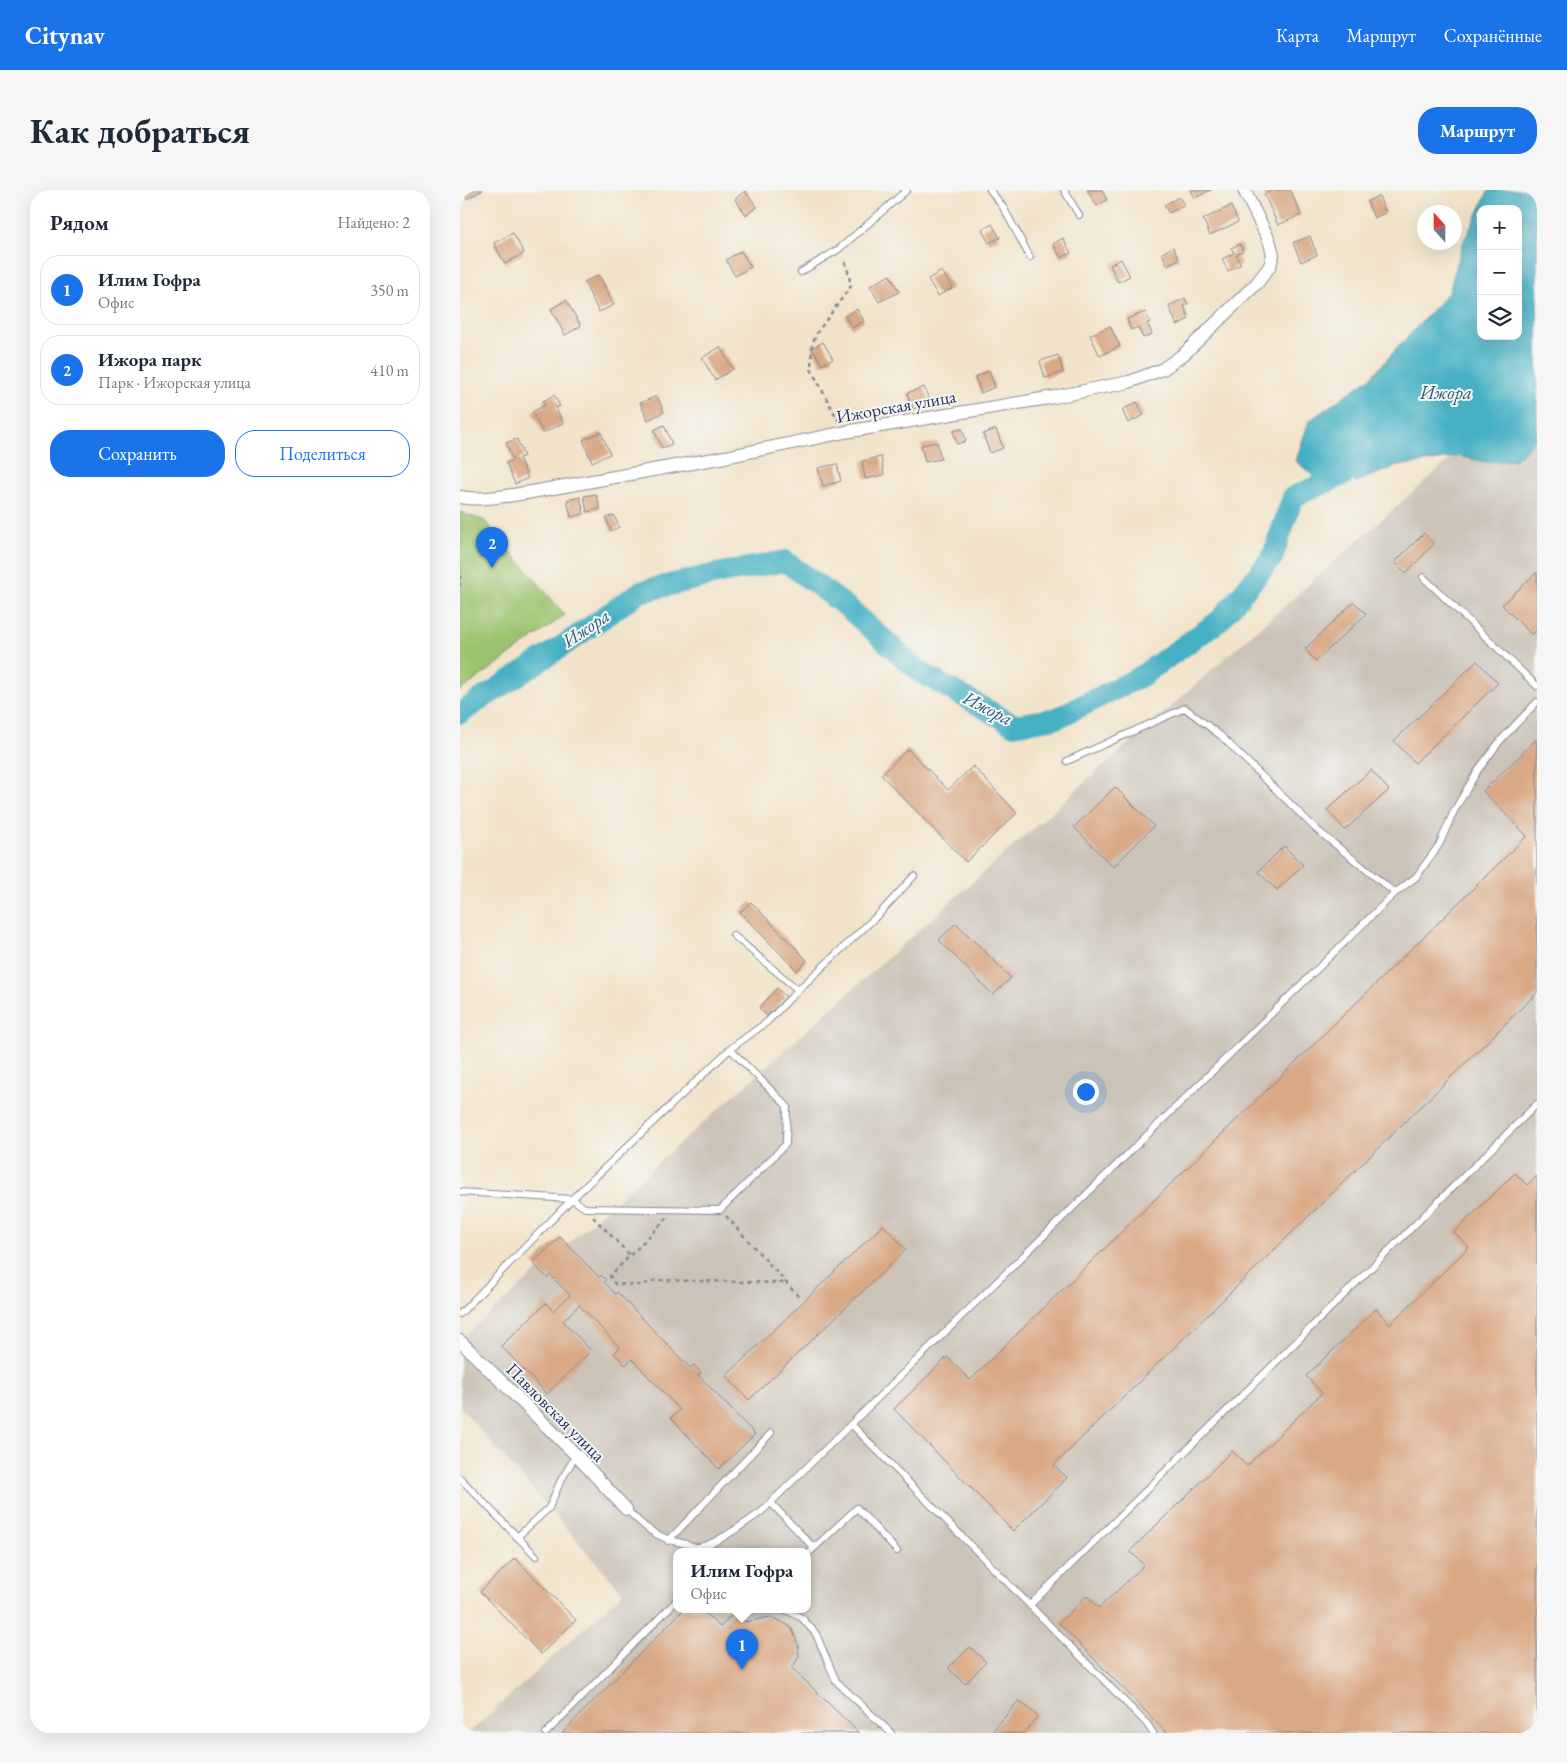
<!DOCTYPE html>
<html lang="ru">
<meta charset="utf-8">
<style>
:root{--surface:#fff;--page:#f6f6f7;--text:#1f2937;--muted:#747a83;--line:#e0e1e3;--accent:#1a73e8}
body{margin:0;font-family:"EB Garamond",serif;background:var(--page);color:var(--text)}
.controls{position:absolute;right:15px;top:15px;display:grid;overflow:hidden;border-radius:10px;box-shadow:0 5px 20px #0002}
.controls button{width:45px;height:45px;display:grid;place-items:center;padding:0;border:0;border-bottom:1px solid var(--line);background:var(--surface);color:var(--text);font:25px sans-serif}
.compass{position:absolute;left:957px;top:15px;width:45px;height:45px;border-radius:50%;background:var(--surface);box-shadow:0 5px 20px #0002;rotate:339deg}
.you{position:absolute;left:625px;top:901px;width:18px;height:18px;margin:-12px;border:4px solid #fff;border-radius:50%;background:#1a73e8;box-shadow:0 0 0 8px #1a73e833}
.badge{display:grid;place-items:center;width:32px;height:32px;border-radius:50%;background:var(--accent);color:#fff;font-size:16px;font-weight:700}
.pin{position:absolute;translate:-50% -41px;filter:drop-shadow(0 1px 2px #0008)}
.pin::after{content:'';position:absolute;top:26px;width:18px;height:15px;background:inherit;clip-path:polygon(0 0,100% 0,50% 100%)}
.popup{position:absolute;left:213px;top:1358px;width:138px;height:65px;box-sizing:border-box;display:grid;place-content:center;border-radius:10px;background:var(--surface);filter:drop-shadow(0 1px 4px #0005);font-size:16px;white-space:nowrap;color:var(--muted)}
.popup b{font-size:19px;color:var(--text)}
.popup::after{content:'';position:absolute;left:50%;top:100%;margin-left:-10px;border:10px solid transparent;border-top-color:var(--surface)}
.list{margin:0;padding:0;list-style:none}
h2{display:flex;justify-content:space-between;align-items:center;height:65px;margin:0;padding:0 20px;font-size:21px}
h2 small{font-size:16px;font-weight:400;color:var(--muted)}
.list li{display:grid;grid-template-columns:32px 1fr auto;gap:15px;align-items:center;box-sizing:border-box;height:70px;margin:0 10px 10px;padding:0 10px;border:1px solid var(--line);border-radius:20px}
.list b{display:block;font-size:19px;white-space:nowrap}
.list p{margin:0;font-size:16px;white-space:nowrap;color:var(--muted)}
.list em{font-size:16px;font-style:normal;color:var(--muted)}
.actions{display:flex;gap:10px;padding:15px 20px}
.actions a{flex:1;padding:11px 0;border:1px solid var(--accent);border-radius:20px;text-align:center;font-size:18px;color:var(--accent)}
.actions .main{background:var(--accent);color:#fff}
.icon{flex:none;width:28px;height:28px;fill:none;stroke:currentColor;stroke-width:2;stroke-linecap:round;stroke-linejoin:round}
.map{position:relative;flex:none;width:1077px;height:1543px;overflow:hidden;border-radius:20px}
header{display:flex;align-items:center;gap:30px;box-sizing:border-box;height:70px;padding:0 25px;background:var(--accent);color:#fff}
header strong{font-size:24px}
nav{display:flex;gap:28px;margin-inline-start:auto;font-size:18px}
.intro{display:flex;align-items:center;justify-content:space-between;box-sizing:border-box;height:120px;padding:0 30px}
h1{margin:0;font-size:35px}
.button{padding:12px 22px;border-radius:20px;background:var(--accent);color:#fff;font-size:18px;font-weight:700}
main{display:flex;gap:30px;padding:0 30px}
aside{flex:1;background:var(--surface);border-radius:20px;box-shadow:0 5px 20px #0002}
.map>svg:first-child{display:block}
.industrial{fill:#cbc3b8;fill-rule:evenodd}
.green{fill:#9cc26d;stroke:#5c7866}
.water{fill:#45b0c3;stroke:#307090;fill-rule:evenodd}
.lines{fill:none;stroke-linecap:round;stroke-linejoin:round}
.river{stroke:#45b0c3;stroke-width:22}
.building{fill:#d9a884}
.lane-casing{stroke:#868994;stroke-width:8}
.street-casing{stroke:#868994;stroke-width:14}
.path{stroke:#868994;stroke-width:2.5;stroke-dasharray:4 4;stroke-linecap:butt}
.lane{stroke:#fff;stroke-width:6}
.street{stroke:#fff;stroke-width:12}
.labels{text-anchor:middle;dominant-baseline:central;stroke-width:4;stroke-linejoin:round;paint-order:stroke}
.street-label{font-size:18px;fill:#1b2f5e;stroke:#f6f6f2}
.water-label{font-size:19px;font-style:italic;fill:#2a5c81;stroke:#f6f6f2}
</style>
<header>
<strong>Citynav</strong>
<nav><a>Карта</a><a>Маршрут</a><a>Сохранённые</a></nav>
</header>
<div class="intro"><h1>Как добраться</h1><a class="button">Маршрут</a></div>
<main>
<aside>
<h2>Рядом<small>Найдено: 2</small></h2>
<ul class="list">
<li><span class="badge">1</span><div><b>Илим Гофра</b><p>Офис</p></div><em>350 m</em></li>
<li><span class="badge">2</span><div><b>Ижора парк</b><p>Парк · Ижорская улица</p></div><em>410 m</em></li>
</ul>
<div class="actions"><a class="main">Сохранить</a><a>Поделиться</a></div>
</aside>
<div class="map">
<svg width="1077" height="1543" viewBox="0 0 1077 1543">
<rect width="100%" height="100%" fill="#f6f6f2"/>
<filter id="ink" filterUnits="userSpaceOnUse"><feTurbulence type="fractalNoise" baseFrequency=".02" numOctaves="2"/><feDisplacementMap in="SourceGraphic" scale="10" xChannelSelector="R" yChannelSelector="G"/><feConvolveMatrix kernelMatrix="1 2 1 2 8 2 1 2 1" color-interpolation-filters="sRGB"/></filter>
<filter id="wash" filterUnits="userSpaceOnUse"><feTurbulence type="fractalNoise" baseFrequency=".0096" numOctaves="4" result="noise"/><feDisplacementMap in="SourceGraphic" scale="20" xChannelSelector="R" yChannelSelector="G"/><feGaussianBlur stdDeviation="1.12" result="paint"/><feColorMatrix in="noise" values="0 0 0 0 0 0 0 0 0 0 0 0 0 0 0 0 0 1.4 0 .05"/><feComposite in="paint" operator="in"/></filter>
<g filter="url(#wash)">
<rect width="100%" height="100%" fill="#f1e3c9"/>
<path class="industrial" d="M 1077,192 L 1077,1543 L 9,1543 L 163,1403 L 0,1217 L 0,1150 L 543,665 ZM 217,1361 L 347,1361 L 347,1419 L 217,1419 Z"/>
<path class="green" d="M 0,322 L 25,331 L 105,425 L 0,501 Z"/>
<path class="water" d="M 1029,0 L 1077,0 L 1077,246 L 1065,261 L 1054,270 L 1025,272 L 999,266 L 973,271 L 937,276 L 896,292 L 883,285 L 864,295 L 836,271 L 849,231 L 910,188 L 989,102 L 1003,53 ZM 1021,19 L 1058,19 L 1058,146 L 1021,146 Z"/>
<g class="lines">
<path class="river" d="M 0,523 L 101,457 L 180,402 L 256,384 L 325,371 L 387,417 L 460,482 L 554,535 L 597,528 L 680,487 L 759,431 L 812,368 L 833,307 L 883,285 L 890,280"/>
</g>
<g id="blocks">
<path class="building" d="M 2,0 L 23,0 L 7,9 Z
M 627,0 L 642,0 L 647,10 L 637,16 Z
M 731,0 L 751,0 L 735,8 Z
M 813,0 L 830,0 L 841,25 L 818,35 L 804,4 Z
M 285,1 L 297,17 L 286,25 L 275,9 Z
M 919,6 L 926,23 L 914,28 L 907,11 Z
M 719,7 L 724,15 L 709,23 L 704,15 Z
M 771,16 L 778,32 L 750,45 L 743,29 Z
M 532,34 L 540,48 L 529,53 L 522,40 Z
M 53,43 L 64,63 L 45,74 L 34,53 Z
M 850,46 L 857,65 L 841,72 L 833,53 Z
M 603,48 L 611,63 L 601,68 L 593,54 Z
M 780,54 L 783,61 L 776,65 L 781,74 L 768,81 L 762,69 L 774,63 L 771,58 Z
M 713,57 L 719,69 L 707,75 L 702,63 Z
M 281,61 L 291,77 L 275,86 L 266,70 Z
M 661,69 L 670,86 L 658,92 L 650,75 Z
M 482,81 L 492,98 L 478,106 L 468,89 Z
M 139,85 L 154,115 L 139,122 L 124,92 Z
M 430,85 L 439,102 L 419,112 L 410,96 Z
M 725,108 L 728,114 L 724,116 L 729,129 L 717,135 L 709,116 Z
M 106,110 L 121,136 L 105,145 L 91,119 Z
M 397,119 L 404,131 L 392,138 L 385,126 Z
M 685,122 L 690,132 L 687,133 L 692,144 L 683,148 L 678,137 L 671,140 L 667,129 Z
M 650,136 L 660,156 L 640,166 L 630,145 Z
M 363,152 L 373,169 L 362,175 L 352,158 Z
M 260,157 L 273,179 L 255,190 L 242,168 Z
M 598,165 L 603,182 L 585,188 L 580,171 Z
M 529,181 L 535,197 L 521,203 L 515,187 Z
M 464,197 L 470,212 L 453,219 L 447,203 Z
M 94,205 L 100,216 L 96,218 L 103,233 L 83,243 L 72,222 L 85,215 L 83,211 Z
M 197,206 L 204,222 L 188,230 L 180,213 Z
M 677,212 L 684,225 L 668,233 L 662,220 Z
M 204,235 L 212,254 L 202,258 L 194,240 Z
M 502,239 L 506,251 L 497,254 L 493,241 Z
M 536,239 L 543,258 L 530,263 L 523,244 Z
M 141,242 L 150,264 L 132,272 L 123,250 Z
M 57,249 L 64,266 L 59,268 L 68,288 L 55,294 L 46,273 L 53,270 L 46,253 Z
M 477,252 L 481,269 L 465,272 L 461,255 Z
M 421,267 L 424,285 L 405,289 L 402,271 Z
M 377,274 L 381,291 L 363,296 L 358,278 Z
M 136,304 L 140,319 L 127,322 L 124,306 Z
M 120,307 L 124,324 L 111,327 L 107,310 Z
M 154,325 L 159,337 L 151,341 L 146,328 Z
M 964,343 L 974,354 L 946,383 L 935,372 Z
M 1077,382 L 1077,440 L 1072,445 L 1042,415 Z
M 894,412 L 906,424 L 856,471 L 845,459 Z
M 1017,471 L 1038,493 L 955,573 L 934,551 Z
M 1077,549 L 1077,803 L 594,1275 L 607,1288 L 553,1341 L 434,1219 L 487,1167 L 510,1190 L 1067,646 L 1023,601 Z
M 448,559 L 488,600 L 513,576 L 557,623 L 506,672 L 421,585 Z
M 911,580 L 929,600 L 885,640 L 867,620 Z
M 655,597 L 694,636 L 653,677 L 614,637 Z
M 824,656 L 843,675 L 817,700 L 798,682 Z
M 291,712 L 347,770 L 337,781 L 280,722 Z
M 496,733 L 551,788 L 533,805 L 479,750 Z
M 317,798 L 326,807 L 307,826 L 299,818 Z
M 1055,983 L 1067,995 L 1077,986 L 1077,1543 L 707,1543 L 599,1433 L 627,1406 L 639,1418 L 684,1375 L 670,1361 L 772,1261 L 787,1276 L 862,1203 L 846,1186 L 916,1119 L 930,1134 L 1009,1057 L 994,1042 Z
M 423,1035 L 446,1060 L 289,1210 L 266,1186 Z
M 100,1047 L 139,1087 L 141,1085 L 146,1090 L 144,1092 L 155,1104 L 157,1102 L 230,1178 L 234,1175 L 241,1183 L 238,1185 L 295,1244 L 259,1279 L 211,1228 L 220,1220 L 172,1169 L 165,1175 L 154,1163 L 160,1158 L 119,1115 L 103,1131 L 131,1161 L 87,1204 L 41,1156 L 86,1113 L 93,1121 L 110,1105 L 90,1085 L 87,1088 L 73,1073 Z
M 55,1368 L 116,1430 L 81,1464 L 20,1402 Z
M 224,1419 L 241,1419 L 260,1437 L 275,1421 L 286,1432 L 310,1427 L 323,1432 L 332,1439 L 338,1454 L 339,1466 L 332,1478 L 399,1543 L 102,1543 Z
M 510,1457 L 526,1472 L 505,1494 L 488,1478 Z
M 559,1510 L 578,1526 L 564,1543 L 531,1543 Z"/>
</g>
</g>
<g filter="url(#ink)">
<use href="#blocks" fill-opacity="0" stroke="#868994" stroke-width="1"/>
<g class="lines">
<g class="lane-casing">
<path id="lane" d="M 530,0 L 543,17 L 570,67
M 604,0 L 619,25
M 341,82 L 379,59 L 447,0
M 963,387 L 1077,496
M 607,571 L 725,518 L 761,546 L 856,639 L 935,703
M 273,745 L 338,800
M 270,859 L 307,832 L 338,800 L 421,722 L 454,686
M 0,1002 L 112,1009 L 125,1018 L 260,1020 L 326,954 L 327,916 L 270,859 L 112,1009 L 0,1124
M 391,1234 L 687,1534 L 693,1543
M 0,1288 L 76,1366
M 311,1313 L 354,1358 L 347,1365
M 166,1319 C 184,1337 196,1348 222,1353 C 226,1354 232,1357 237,1357 C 252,1358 288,1331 301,1322 L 935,703 L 956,687 L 979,655 L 994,621 L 1018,580 L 1040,551 L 1077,512
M 57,1347 L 89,1318 L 100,1292 L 116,1265
M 208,1351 L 311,1243
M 354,1358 L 397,1318 L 437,1361
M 570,1415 L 1077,914
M 324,1419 L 342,1428 L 356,1444 L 376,1491 L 431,1543
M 86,1543 L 217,1410"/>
</g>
<g class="street-casing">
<path id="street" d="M 0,307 C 21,311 45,306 66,303 L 265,267 L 385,242 L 594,207 L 669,192 L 703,179 L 724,164 L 797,93 L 810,76 L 813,64 L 809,50 L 784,0
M 0,1151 L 116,1265 L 166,1319"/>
</g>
<path class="path" d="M 379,232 L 351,179 L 352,156 L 356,144 L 391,96 L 387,77 L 383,68
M 0,385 L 0,396
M 266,1026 L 338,1106
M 133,1027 L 170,1065
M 207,1028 L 150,1086 L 155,1094 L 181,1095 L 197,1090 L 327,1093"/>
<use href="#lane" class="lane"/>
<use href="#street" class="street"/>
</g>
</g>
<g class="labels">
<g class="street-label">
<text transform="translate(436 216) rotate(-10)">Ижорская улица</text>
<text transform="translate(96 1222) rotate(45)">Павловская улица</text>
</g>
<g class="water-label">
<text x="986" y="202">Ижора</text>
<text transform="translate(126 438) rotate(-34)">Ижора</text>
<text transform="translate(528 518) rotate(27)">Ижора</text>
</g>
</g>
</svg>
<div class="controls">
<button>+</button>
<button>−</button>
<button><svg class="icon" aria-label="layers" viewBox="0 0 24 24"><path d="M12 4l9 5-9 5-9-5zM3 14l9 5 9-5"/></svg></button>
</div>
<svg class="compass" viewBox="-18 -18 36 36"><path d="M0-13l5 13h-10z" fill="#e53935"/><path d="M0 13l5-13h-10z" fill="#747a83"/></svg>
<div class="you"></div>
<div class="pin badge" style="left:282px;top:1480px">1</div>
<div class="popup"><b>Илим Гофра</b>Офис</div>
<div class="pin badge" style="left:32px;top:378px">2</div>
</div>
</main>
